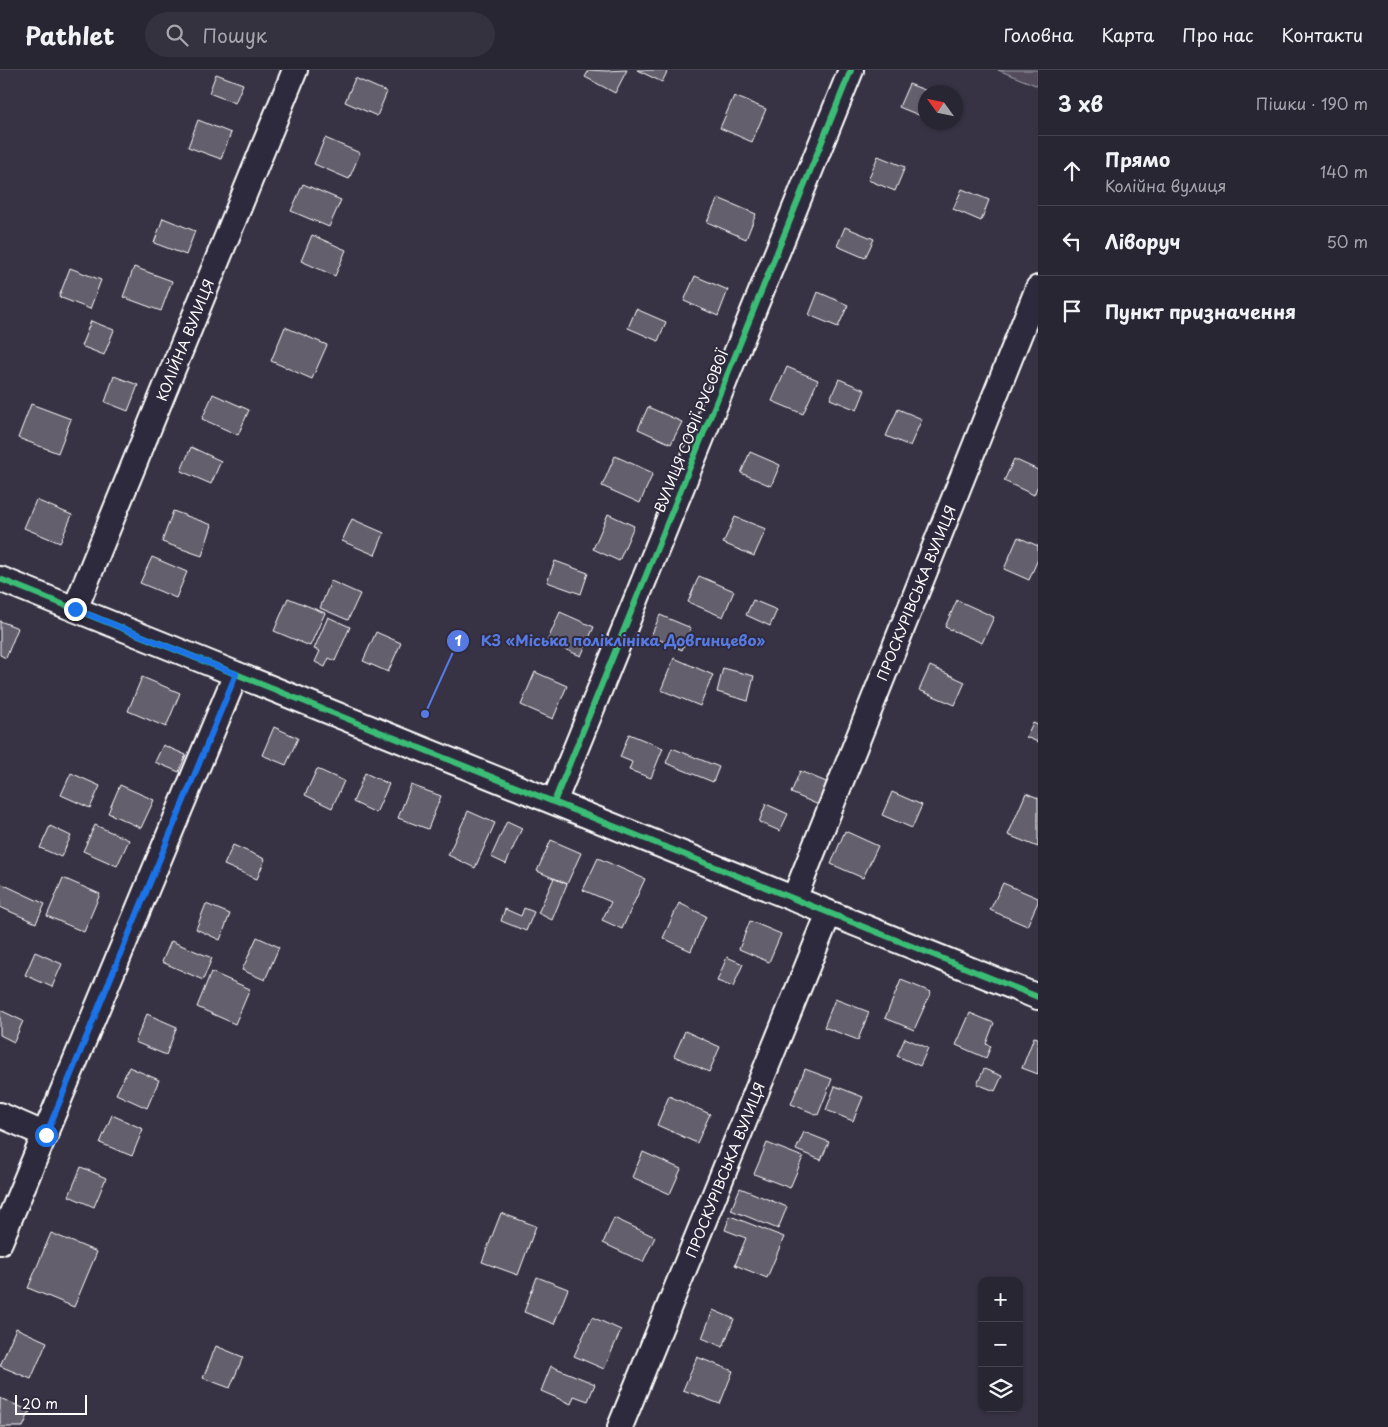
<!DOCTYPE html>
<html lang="uk">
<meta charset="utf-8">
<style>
:root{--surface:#292634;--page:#353240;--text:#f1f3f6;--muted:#a5a5ac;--line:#45434f}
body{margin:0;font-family:"Playpen Sans",sans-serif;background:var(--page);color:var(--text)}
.controls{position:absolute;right:15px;bottom:15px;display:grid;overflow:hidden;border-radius:10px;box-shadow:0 1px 4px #0004}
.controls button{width:45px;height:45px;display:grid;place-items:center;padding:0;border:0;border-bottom:1px solid var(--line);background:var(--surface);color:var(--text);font:25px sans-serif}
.compass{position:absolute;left:918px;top:15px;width:45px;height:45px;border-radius:50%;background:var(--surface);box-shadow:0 1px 4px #0004;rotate:303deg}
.scale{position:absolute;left:15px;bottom:12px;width:72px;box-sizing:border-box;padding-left:5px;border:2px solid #fff;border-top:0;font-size:14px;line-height:18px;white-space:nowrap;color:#fff;-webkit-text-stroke:4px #2f2a3d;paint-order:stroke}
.stop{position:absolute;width:15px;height:15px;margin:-11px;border:4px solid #1a73e8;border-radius:50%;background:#fff}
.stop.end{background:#1a73e8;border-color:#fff;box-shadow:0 1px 5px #0008}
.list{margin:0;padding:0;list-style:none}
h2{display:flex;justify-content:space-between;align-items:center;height:65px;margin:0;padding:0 20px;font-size:21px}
h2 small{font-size:16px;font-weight:400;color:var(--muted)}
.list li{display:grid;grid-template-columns:32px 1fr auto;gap:15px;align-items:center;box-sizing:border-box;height:70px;padding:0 20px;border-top:1px solid var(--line)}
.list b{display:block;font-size:19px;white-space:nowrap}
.list p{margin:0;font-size:16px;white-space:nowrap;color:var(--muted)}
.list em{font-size:16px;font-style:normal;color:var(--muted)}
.icon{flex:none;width:28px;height:28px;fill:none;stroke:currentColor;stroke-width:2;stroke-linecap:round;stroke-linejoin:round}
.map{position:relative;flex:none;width:1038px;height:1357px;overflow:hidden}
header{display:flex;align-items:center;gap:30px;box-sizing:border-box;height:70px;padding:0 25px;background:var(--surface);border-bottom:1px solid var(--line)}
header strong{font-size:24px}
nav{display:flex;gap:28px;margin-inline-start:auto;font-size:18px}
.search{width:350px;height:45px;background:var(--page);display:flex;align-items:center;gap:12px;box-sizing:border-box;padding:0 18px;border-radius:28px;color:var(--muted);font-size:19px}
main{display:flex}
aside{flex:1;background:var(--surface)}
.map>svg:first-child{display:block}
.green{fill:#514c5c;stroke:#a8a6ae}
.building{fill:#635f6d;stroke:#fff}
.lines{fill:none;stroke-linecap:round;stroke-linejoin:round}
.minor-casing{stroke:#fff;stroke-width:28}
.minor{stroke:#2f2a3d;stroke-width:24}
.cycleway-casing{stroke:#2f2a3d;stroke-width:9}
.cycleway{stroke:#3abd76;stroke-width:6}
.route{stroke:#1a73e8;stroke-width:6}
.labels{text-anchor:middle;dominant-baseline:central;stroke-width:4;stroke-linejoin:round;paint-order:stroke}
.street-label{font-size:14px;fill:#fff;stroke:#2f2a3d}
.leader{fill:none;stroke:#567ae2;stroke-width:2}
.callout-dot{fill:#567ae2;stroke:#2f2a3d;stroke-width:2}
.mark-label{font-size:15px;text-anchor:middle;font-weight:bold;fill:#fff}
.callout-label{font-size:15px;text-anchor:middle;font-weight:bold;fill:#567ae2;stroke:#2f2a3d;stroke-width:4;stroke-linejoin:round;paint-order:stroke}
</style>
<header>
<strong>Pathlet</strong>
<div class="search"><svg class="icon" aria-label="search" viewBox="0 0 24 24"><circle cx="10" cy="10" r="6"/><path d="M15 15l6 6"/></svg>Пошук</div>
<nav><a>Головна</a><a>Карта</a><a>Про нас</a><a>Контакти</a></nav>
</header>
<main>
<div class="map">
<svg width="1038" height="1357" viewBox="0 0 1038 1357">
<rect width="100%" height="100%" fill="#373345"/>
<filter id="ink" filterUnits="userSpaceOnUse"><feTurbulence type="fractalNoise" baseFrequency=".02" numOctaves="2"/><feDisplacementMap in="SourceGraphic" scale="10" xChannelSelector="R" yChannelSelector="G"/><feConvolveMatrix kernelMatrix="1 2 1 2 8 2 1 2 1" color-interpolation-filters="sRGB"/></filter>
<g filter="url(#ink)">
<path class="green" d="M 998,0 L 1038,0 L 1038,16 Z"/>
<path class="building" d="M 589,0 L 606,1 L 627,0 L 615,23 L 585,7 Z
M 637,0 L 668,0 L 662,12 Z
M 216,4 L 243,14 L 235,33 L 209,23 Z
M 355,8 L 387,22 L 377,46 L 345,32 Z
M 909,14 L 930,22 L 926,22 L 926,48 L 899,37 Z
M 734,26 L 766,39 L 752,72 L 720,58 Z
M 198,50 L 231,63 L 221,89 L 188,77 Z
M 325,68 L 360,83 L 349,109 L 314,94 Z
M 878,86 L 905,97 L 895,121 L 868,110 Z
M 303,114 L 341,130 L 329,157 L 291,141 Z
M 962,119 L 989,130 L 981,151 L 953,139 Z
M 718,128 L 756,144 L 746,169 L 707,152 Z
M 163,148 L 195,161 L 186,185 L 154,173 Z
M 845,157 L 874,169 L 865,188 L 837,176 Z
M 312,165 L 346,180 L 335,206 L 301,191 Z
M 134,197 L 172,211 L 161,241 L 123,227 Z
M 70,198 L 101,210 L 90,239 L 59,227 Z
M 695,206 L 728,220 L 718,246 L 684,231 Z
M 818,222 L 848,235 L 838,257 L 809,245 Z
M 636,239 L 666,252 L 658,271 L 628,258 Z
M 91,251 L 114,260 L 104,285 L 81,276 Z
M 285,257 L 327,275 L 312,309 L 271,291 Z
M 787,297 L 818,310 L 803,344 L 772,331 Z
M 114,306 L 138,315 L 128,341 L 105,332 Z
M 839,309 L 865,320 L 857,340 L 830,329 Z
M 213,324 L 249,340 L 238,365 L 202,349 Z
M 31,334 L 71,349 L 58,383 L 18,368 Z
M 648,337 L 682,352 L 671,374 L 638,359 Z
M 898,339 L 922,349 L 910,376 L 886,366 Z
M 191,377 L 221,391 L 211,414 L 181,401 Z
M 750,382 L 780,395 L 771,416 L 741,403 Z
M 615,386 L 653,403 L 640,433 L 602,416 Z
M 1014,389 L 1038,400 L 1038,415 L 1034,425 L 1004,411 Z
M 36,430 L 72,445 L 60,473 L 24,458 Z
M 173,441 L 212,455 L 202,486 L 162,472 Z
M 608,444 L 634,456 L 619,491 L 593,479 Z
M 735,447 L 766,459 L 754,486 L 723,473 Z
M 352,449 L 384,463 L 375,485 L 342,471 Z
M 1018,467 L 1038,476 L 1038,489 L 1029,510 L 1004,499 Z
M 152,487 L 187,502 L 176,528 L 140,513 Z
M 555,491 L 588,503 L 581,524 L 547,512 Z
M 699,506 L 734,521 L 723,547 L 688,532 Z
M 331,511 L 360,524 L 348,550 L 320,538 Z
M 288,528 L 325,543 L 310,576 L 274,561 Z
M 753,530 L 777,540 L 770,556 L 746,545 Z
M 957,530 L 994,547 L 982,573 L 945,557 Z
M 560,542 L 594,557 L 581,586 L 547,572 Z
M 660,545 L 691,558 L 682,580 L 651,566 Z
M 328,547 L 350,557 L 335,591 L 329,588 L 325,597 L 315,592 L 320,581 L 314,579 Z
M 0,551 L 18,558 L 6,588 L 0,585 Z
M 376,562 L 401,573 L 388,602 L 363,591 Z
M 674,588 L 713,605 L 700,636 L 661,620 Z
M 930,596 L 965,612 L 955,635 L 919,620 Z
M 723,598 L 754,606 L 748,631 L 717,622 Z
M 535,602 L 567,616 L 553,649 L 521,635 Z
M 142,607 L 180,623 L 166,657 L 128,641 Z
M 1033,653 L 1038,655 L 1038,672 L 1026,667 Z
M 274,657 L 298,668 L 286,695 L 262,685 Z
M 629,664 L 663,678 L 651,708 L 629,700 L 632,692 L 620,687 Z
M 163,675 L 186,685 L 179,702 L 155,692 Z
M 672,678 L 719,697 L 713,712 L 666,693 Z
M 317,699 L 344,711 L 332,738 L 305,725 Z
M 800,701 L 831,714 L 821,736 L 791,723 Z
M 71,703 L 100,716 L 90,738 L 61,725 Z
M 365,703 L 389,714 L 376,743 L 353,732 Z
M 120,715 L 154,730 L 141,758 L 108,743 Z
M 411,715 L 441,726 L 428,759 L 398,748 Z
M 892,722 L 922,735 L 912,758 L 882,745 Z
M 1026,723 L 1038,728 L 1038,777 L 1008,765 Z
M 766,734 L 788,744 L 780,761 L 759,752 Z
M 468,741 L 495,753 L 475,798 L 448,785 Z
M 507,751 L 522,758 L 506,794 L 491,787 Z
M 95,755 L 129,770 L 117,796 L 83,781 Z
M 50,756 L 71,766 L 61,787 L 40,778 Z
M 845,761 L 878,776 L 863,808 L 831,794 Z
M 551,770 L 581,783 L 567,814 L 537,801 Z
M 233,775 L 265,789 L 257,809 L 224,795 Z
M 598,788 L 645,809 L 622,859 L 602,850 L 611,832 L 583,820 Z
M 63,808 L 100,824 L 84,862 L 47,846 Z
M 554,808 L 567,814 L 552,850 L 538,843 Z
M 0,813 L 45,834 L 36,853 L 0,837 Z
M 1003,813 L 1038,828 L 1038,832 L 1027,856 L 990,840 Z
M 679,833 L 706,846 L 691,881 L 663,868 Z
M 206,834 L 230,844 L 220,870 L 196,859 Z
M 524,838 L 534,842 L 526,861 L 501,851 L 505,839 L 521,846 Z
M 750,851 L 781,864 L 769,892 L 739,879 Z
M 257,867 L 279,877 L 265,910 L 242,900 Z
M 171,871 L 212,888 L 203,910 L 162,892 Z
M 35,882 L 62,894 L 52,917 L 25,905 Z
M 727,887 L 743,894 L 733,917 L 717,911 Z
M 211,902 L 250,919 L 235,954 L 197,937 Z
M 901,910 L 931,922 L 914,960 L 885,948 Z
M 835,929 L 869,942 L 858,970 L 824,957 Z
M 0,940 L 23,951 L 14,972 L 0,965 Z
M 970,943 L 994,953 L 986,974 L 991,976 L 986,988 L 956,975 Z
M 147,944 L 177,957 L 166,985 L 135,972 Z
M 685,961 L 720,977 L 709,1002 L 674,986 Z
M 1034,967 L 1038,968 L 1038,1004 L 1022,998 Z
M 905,968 L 928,978 L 920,996 L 897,986 Z
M 129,997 L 159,1010 L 147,1038 L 116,1024 Z
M 805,999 L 832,1009 L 818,1045 L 791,1034 Z
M 984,999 L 1002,1006 L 995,1021 L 977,1014 Z
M 835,1016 L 863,1027 L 853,1051 L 826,1040 Z
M 669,1026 L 710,1044 L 697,1073 L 657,1055 Z
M 112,1045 L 143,1059 L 132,1086 L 100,1073 Z
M 804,1062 L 829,1072 L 821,1090 L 796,1080 Z
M 767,1073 L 803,1087 L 790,1118 L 754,1104 Z
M 643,1082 L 681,1099 L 670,1124 L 632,1107 Z
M 81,1097 L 106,1108 L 94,1137 L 69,1126 Z
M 740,1118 L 787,1137 L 778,1159 L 731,1140 Z
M 501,1143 L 536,1156 L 518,1205 L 482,1192 Z
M 730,1146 L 784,1167 L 767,1208 L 735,1195 L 746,1168 L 725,1160 Z
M 614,1148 L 655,1167 L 643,1192 L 603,1173 Z
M 51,1163 L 97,1182 L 74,1237 L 28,1218 Z
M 537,1207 L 568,1219 L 554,1254 L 524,1242 Z
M 713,1240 L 734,1249 L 723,1277 L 702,1268 Z
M 592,1247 L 621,1260 L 604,1299 L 574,1286 Z
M 16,1258 L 47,1272 L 31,1309 L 0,1296 Z
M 216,1276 L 243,1287 L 230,1318 L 203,1308 Z
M 697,1287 L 733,1301 L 720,1334 L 683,1320 Z
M 551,1296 L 595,1314 L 588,1331 L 574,1326 L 571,1334 L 541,1321 Z
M 0,1328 L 30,1341 L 23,1357 L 0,1357 Z"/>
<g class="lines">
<g class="minor-casing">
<path id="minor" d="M 0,509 L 1038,927
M 75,539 L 295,0
M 554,732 L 851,0
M 794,829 L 1038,218
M 0,1045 L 46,1065
M 0,1172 L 236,604
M 620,1357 L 829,843"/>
</g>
<use href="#minor" class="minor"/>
<g class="cycleway-casing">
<path id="cycleway" d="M 0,509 L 1038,927
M 554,732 L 851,0"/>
</g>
<use href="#cycleway" class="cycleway"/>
</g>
</g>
<g class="lines" filter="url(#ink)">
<path class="route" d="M 46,1065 L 236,604 L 75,539"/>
</g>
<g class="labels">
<g class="street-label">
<text transform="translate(185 270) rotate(-68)">КОЛІЙНА ВУЛИЦЯ</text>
<text transform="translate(691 361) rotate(-68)">ВУЛИЦЯ СОФІЇ РУСОВОЇ</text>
<text transform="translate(916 523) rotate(-68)">ПРОСКУРІВСЬКА ВУЛИЦЯ</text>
<text transform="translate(725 1100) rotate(-68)">ПРОСКУРІВСЬКА ВУЛИЦЯ</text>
</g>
</g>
<path class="leader" d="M425 644L458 571"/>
<g class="callout-dot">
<circle cx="425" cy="644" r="5"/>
<circle cx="458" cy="571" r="12"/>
</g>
<g class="mark-label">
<text x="458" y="576">1</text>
</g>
<g class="callout-label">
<text x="623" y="576">КЗ «Міська поліклініка Довгинцево»</text>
</g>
</svg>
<div class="controls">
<button>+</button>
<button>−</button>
<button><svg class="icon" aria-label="layers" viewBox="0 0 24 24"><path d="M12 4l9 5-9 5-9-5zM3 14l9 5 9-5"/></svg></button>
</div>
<svg class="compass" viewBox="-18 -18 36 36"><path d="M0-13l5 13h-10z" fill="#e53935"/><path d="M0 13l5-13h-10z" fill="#a5a5ac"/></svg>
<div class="scale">20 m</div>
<div class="stop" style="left:46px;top:1065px"></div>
<div class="stop end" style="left:75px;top:539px"></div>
</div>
<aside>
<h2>3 хв<small>Пішки · 190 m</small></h2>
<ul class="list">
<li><svg class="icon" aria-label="ahead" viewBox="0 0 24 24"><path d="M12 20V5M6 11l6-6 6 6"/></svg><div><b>Прямо</b><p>Колійна вулиця</p></div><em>140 m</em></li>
<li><svg class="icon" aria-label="left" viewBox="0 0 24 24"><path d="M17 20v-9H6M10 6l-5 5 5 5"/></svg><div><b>Ліворуч</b></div><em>50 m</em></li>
<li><svg class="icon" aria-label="arrive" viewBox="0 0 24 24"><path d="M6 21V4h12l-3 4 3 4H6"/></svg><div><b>Пункт призначення</b></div></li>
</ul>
</aside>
</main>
